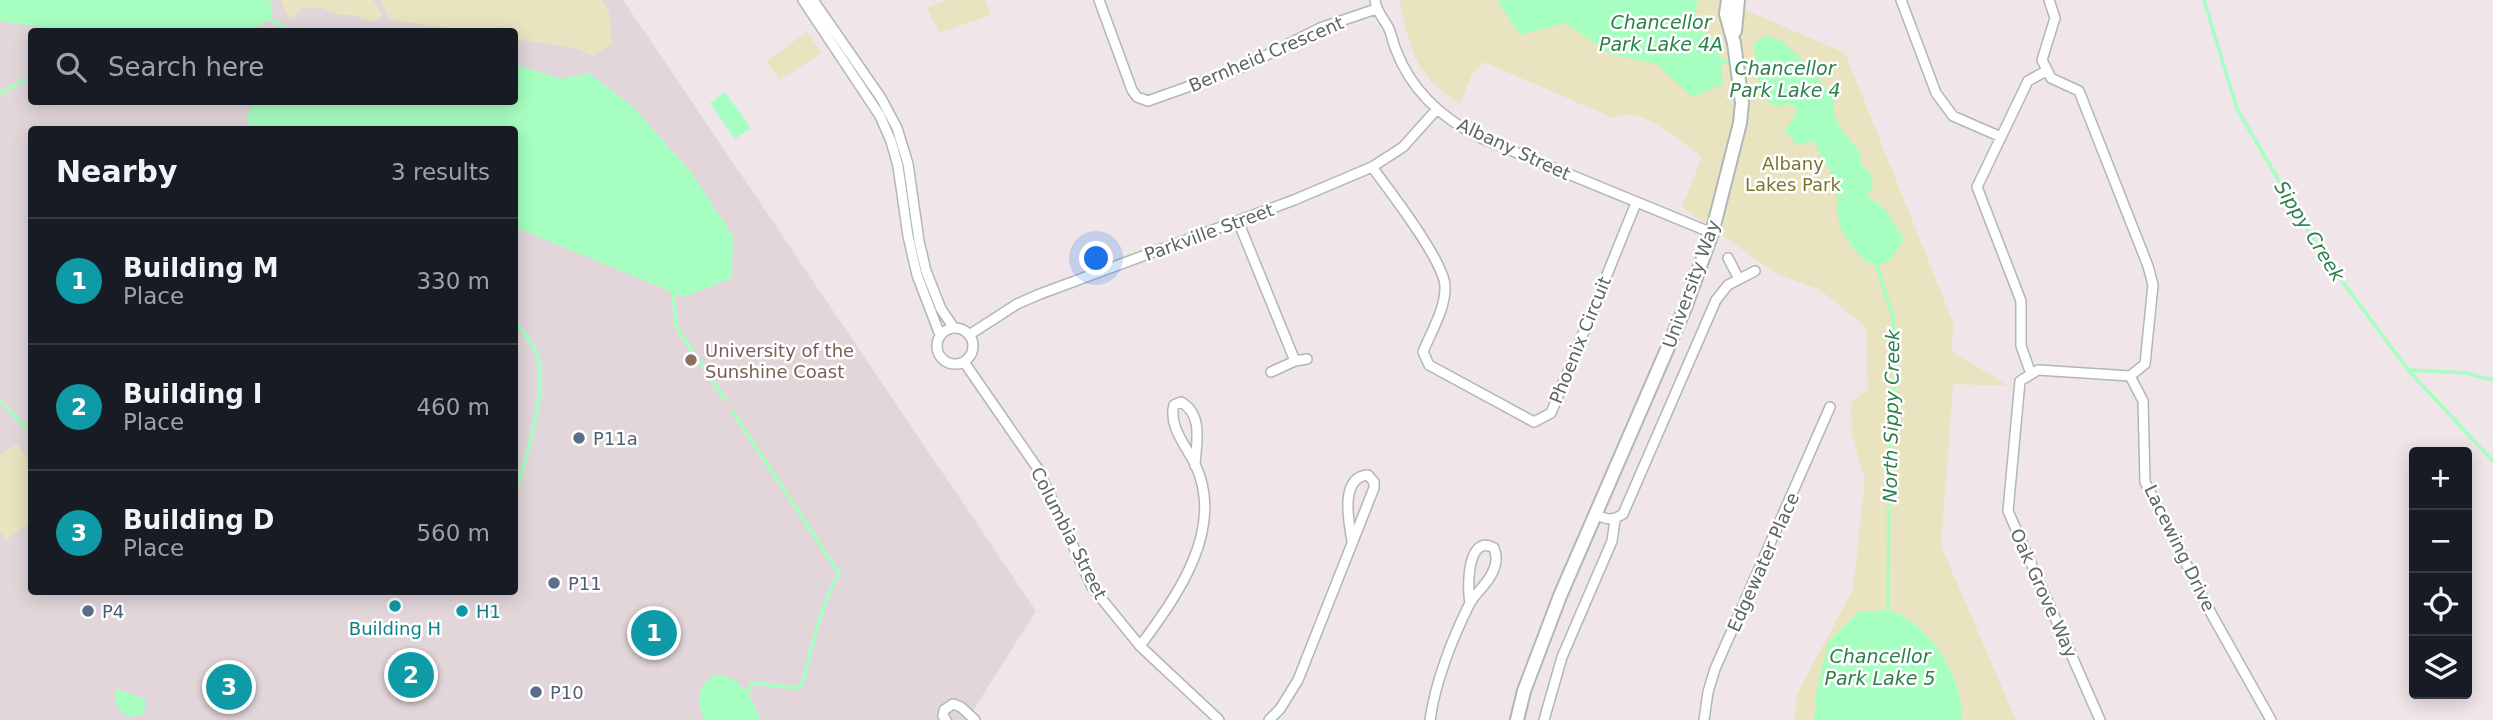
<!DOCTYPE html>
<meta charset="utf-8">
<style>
:root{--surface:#171b24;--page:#20242c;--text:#f1f3f6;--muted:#9ea1a6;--line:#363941;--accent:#db2777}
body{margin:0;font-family:"DejaVu Sans",sans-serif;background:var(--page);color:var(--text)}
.controls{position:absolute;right:21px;bottom:21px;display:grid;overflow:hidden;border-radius:7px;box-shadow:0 4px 18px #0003}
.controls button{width:63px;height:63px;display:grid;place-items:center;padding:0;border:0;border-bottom:2px solid var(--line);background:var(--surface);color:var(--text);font:35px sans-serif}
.you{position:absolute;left:1097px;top:259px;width:24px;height:24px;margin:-18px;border:5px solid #fff;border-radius:50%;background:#1a73e8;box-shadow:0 0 0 10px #1a73e833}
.badge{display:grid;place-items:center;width:46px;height:46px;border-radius:50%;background:var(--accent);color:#fff;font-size:23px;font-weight:700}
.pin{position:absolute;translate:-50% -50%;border:4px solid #fff;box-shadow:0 2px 7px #0006}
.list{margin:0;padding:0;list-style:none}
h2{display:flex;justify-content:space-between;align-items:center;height:91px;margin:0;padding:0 28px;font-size:30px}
h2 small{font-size:23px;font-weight:400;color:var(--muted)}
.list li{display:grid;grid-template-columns:46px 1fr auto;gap:21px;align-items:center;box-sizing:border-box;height:126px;padding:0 28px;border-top:2px solid var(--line)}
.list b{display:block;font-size:26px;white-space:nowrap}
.list p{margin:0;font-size:23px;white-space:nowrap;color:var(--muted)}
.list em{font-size:23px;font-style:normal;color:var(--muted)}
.icon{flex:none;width:38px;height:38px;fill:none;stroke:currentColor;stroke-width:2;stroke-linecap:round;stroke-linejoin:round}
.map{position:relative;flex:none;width:2493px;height:720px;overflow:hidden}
.search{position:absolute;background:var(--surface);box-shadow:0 4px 18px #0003;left:28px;top:28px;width:490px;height:77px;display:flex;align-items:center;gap:18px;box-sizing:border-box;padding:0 24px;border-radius:7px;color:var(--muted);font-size:26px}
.panel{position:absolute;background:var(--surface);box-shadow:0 4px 18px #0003;left:28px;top:126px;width:490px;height:469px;border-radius:7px}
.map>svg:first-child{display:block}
.education{fill:#e2d6da;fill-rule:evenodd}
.green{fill:#e9e3c0}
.water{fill:#a6ffc0}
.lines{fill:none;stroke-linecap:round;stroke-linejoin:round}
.stream{stroke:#a6ffc0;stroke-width:3.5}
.street-casing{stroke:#b0b8b4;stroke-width:12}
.secondary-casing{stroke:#afb8b4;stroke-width:16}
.street{stroke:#fff;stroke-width:9}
.secondary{stroke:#fff;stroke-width:12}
.education-dot{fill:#8d6e63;stroke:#fff;stroke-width:2.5}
.service-dot{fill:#5c6f8a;stroke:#fff;stroke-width:2.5}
.culture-dot{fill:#0f9aa8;stroke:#fff;stroke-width:2.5}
.labels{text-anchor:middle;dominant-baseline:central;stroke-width:5;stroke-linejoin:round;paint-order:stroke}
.street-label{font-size:18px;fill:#5c6660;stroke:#fff}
.park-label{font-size:18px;fill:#7c742e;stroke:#fff}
.education-label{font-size:18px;fill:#785e54;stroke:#fff;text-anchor:start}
.service-label{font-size:18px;fill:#4e5e75;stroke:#fff;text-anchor:start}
.culture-label{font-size:18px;fill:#0d838f;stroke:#fff;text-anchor:start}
.water-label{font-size:19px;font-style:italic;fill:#2d804c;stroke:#fff}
</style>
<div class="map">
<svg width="2493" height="720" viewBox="0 0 2493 720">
<rect width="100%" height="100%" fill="#f0e5e9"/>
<path class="education" d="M 0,0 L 623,0 L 1036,611 L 967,720 L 0,720 ZM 32,32 L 514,32 L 514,102 L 32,102 ZM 32,130 L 514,130 L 514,592 L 32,592 Z"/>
<path class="green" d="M 281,0 L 373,0 L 383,16 L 374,22 L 353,15 L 339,15 L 321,8 L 303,7 L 290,20 Z
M 380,0 L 602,0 L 609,11 L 612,43 L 594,56 L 575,48 L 515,39 L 514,32 L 468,31 L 391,20 Z
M 947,0 L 985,0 L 991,15 L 939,33 L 927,8 Z
M 1399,0 L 1722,0 L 1845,53 L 1953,322 L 1952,352 L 2010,386 L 1953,384 L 1941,546 L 2016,720 L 1795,720 L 1797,694 L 1853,590 L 1865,478 L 1852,437 L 1851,403 L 1868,389 L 1866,327 L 1820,290 L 1777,274 L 1682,207 L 1702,157 C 1679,141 1641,103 1613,118 L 1484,62 L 1472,74 L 1460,104 C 1414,74 1411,51 1399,0 Z
M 807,32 L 822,53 L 780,80 L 766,61 Z
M 17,443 L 31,464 L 31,522 L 6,540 L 0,531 L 0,455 Z"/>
<path class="water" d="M 0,0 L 269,0 C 281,18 261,24 248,31 L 72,31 L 0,21 Z
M 1497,0 L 1697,0 L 1695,27 L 1719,42 L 1723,84 L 1692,97 L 1657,64 L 1610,54 L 1565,23 L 1520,35 Z
M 1767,35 L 1782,41 L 1810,67 L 1833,99 L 1834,114 L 1842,131 L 1860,152 L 1861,163 L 1871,175 L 1873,186 L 1867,195 L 1886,210 L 1904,239 C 1896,249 1893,263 1878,265 C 1862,267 1840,232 1838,218 C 1836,207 1838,195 1835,185 C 1831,170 1820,154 1813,141 L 1796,145 L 1785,130 L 1794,118 L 1796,109 L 1790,104 C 1756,119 1756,63 1754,43 Z
M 515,64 L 561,79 L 589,73 L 633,107 L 691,172 L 733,236 L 732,278 L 684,297 L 515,227 L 514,130 L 250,130 L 247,116 L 253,102 L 514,102 Z
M 725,92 L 751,128 L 735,139 L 710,103 Z
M 1860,611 C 1870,612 1888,608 1897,613 C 1935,632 1963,679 1962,720 L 1814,720 L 1816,693 L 1828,642 Z
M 715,675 C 740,674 753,699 761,720 L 704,720 C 697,702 696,684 715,675 Z
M 117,689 L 146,700 L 146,708 L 141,715 L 128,717 C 117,711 112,701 117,689 Z"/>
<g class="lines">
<path class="stream" d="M 2204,0 L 2237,109 L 2322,254 L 2408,370 L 2493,461
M 266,17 L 285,28 L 287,32
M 1717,60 L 1734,64
M 1741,65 L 1761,70
M 0,93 L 32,76
M 1876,264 L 1893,317 L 1895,372 L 1889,446 L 1888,614
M 673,290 L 676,324 L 680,333 L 725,399
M 514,320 C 522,330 531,341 536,352 C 549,379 528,454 518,483
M 2410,370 L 2466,373 L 2493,380
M 0,401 L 25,427
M 732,411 L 839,573 C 820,606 812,648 802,685 L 797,688 L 752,683 L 745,697
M 30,432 L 32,433"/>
<g class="street-casing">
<path id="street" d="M 803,0 L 880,116 L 891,141 L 898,166 L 908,236 L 917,275 L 940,335
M 813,0 L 881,98 L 897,128 L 908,164 L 919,241 L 926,271 L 941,309 L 954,328
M 1099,0 L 1132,90 L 1137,97 L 1148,101 L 1243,67 L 1320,28 L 1376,9
M 1375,0 C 1376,12 1384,18 1389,29 C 1392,36 1393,43 1396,50 C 1411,90 1443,119 1481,138 L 1712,233
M 1901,0 L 1936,93 L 1953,116 L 2001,137
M 2049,0 L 2055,18 L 2042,60 L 2051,78 L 2079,91 L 2148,266 L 2153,285 L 2145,364 L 2130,376
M 1372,167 C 1389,190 1444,261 1445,286 C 1446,308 1431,332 1423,352 L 1429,365 L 1534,422 L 1551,413 L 1636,203
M 1238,221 L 1295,361 L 1271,372
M 1728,258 L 1739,279
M937 346a18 18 0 1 1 36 0a18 18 0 1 1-36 0Z
M 969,335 L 1017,304 L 1040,294 L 1294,200 L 1372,167 L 1403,147 L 1437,109
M 1295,361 L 1307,359
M 964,362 L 1038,469 L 1092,587 L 1140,646 L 1219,720
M 2031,374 L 2021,346 L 2021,301 L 1977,187 L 2028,81 L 2046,71
M 2130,376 L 2143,401 L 2145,482 L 2212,615 L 2271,720
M 1595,514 C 1607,520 1612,521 1623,514 L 1716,300 L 1728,285 L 1755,271
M 1140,646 C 1177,596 1226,529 1195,464 C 1186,446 1168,426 1174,405 L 1181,402 C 1204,415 1196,444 1195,466
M 946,720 L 943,716 L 944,710 L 953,704 L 961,707 L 975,720
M 1269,720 L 1280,709 L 1298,680 L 1374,488 L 1374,482 L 1368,475 C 1339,477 1349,523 1352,541
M 1430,720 C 1435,683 1452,639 1469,605 C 1475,592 1489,584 1494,569 C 1497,562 1497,556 1494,548 C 1467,533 1467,588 1470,603
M 1544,720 L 1562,657 L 1612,541 L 1615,520
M 1704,720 L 1708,692 L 1715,669 L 1830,407
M 2100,720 L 2008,511 L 2020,381 L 2038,370 L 2130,376"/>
</g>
<g class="secondary-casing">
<path id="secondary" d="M 1735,31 L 1738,0
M 1517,720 L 1524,691 L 1560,596 L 1685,308 L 1712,233 L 1740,123 L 1742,103 L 1734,43 L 1726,14 L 1728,0"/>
</g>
<use href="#street" class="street"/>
<use href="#secondary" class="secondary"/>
</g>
<circle class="education-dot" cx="691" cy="360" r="7"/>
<g class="service-dot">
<circle cx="579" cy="438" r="7"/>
<circle cx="554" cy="583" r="7"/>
<circle cx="88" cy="611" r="7"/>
<circle cx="536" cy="692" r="7"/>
</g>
<g class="culture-dot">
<circle cx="395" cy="606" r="7"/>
<circle cx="462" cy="611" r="7"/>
</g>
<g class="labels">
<g class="street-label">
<text transform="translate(1266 54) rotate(-23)">Bernheid Crescent</text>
<text transform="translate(1514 149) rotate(25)">Albany Street</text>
<text transform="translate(1209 232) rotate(-20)">Parkville Street</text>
<text transform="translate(1691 284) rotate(-70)">University Way</text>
<text transform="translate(1580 340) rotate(-68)">Phoenix Circuit</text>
<text transform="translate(1069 533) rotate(63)">Columbia Street</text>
<text transform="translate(2180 548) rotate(64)">Lacewing Drive</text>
<text transform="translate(1763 562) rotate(-66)">Edgewater Place</text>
<text transform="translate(2044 593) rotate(66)">Oak Grove Way</text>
</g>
<g class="park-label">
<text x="1793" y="163">Albany<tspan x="1793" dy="21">Lakes Park</tspan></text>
</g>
<g class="education-label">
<text x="705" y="350">University of the<tspan x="705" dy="21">Sunshine Coast</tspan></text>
</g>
<g class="service-label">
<text x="593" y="438">P11a</text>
<text x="568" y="583">P11</text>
<text x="102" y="611">P4</text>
<text x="550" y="692">P10</text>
</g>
<g class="culture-label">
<text x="476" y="611">H1</text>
<text x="395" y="628" text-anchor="middle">Building H</text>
</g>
<g class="water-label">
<text x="1661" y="22">Chancellor<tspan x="1661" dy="22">Park Lake 4A</tspan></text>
<text x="1785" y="68">Chancellor<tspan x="1785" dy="22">Park Lake 4</tspan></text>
<text transform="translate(2310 231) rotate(58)">Sippy Creek</text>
<text transform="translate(1891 416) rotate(-89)">North Sippy Creek</text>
<text x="1880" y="656">Chancellor<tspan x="1880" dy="22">Park Lake 5</tspan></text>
</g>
</g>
</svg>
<div class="controls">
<button>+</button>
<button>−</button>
<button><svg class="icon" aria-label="locate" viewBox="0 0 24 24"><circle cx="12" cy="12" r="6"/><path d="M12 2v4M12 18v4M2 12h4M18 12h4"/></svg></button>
<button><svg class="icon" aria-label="layers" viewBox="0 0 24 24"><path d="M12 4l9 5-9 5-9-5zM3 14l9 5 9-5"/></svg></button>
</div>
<div class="you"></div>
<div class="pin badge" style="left:654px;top:633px;background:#0f9aa8">1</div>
<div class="pin badge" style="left:411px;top:675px;background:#0f9aa8">2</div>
<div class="pin badge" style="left:229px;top:687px;background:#0f9aa8">3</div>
<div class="search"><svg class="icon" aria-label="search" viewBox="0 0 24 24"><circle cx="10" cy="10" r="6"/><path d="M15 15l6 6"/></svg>Search here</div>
<section class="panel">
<h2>Nearby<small>3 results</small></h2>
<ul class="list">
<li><span class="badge" style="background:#0f9aa8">1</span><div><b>Building M</b><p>Place</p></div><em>330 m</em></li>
<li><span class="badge" style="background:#0f9aa8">2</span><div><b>Building I</b><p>Place</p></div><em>460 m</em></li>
<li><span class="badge" style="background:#0f9aa8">3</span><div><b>Building D</b><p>Place</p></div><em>560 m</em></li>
</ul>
</section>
</div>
